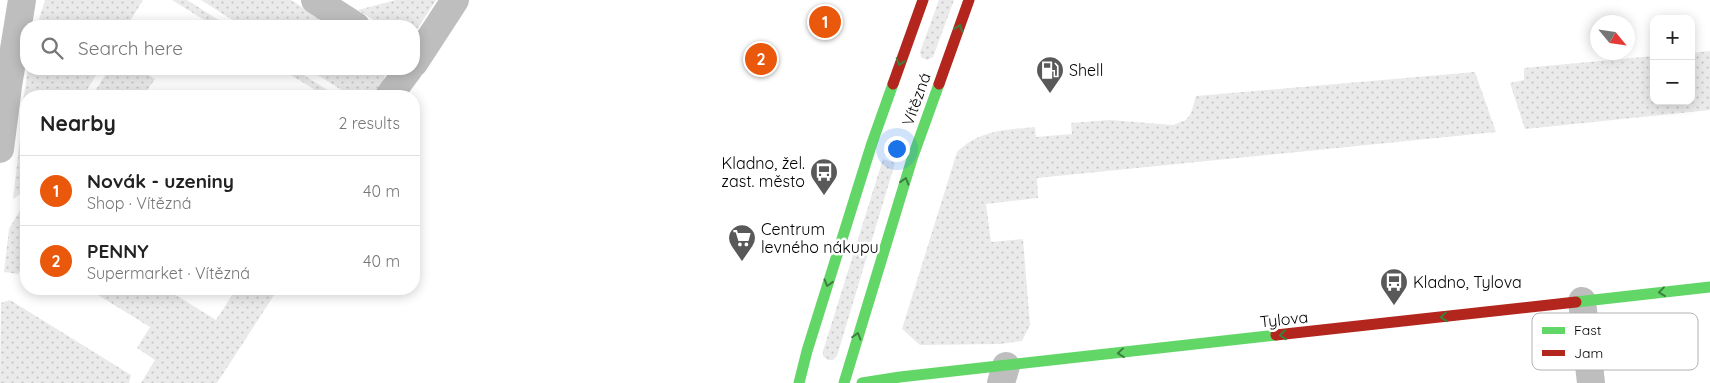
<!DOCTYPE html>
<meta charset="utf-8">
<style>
:root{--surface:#fff;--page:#f6f6f6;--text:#222;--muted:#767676;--line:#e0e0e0;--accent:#ea580c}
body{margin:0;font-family:Quicksand,sans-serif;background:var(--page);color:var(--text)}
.controls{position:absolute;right:15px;top:15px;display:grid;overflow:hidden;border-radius:10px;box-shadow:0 2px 12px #0003}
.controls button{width:45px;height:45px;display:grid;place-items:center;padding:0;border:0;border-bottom:1px solid var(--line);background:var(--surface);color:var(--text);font:25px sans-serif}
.compass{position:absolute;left:1590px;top:15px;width:45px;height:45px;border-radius:50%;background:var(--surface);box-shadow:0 2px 12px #0003;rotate:119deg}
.you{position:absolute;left:896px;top:148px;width:18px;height:18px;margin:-12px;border:4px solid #fff;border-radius:50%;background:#1a73e8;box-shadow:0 0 0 8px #1a73e833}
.badge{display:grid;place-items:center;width:32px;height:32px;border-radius:50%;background:var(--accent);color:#fff;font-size:16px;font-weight:700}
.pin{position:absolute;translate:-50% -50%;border:2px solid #fff;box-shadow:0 1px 5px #0006}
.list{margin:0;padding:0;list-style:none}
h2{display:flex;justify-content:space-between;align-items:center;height:65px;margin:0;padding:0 20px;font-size:21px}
h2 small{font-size:16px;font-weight:400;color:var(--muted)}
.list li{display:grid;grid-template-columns:32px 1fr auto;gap:15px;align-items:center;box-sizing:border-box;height:70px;padding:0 20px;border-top:1px solid var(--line)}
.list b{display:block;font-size:19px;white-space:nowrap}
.list p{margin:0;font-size:16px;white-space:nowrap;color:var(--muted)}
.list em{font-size:16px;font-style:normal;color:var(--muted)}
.icon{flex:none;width:28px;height:28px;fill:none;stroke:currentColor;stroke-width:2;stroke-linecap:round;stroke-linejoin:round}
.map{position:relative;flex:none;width:1710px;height:383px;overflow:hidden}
.search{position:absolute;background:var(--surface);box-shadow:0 2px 12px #0003;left:20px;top:20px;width:400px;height:55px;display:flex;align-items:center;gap:12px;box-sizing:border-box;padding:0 18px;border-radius:20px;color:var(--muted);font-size:19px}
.panel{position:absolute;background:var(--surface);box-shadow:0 2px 12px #0003;left:20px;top:90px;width:400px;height:205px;border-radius:20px}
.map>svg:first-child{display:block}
.green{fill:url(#green-dots)}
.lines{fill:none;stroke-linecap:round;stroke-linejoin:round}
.street{stroke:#bebebe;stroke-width:28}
.fast{stroke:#63d668;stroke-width:11}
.jam{stroke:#b3261e;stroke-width:11}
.oneway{stroke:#3b803e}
.labels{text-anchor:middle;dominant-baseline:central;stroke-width:5;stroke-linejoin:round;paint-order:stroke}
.poi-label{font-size:16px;fill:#000;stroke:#fff;text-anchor:start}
.street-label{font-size:16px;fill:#000;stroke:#fff}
.key{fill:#fff;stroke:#b2b2b2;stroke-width:1}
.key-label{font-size:14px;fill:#000}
</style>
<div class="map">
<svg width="1710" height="383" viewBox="0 0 1710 383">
<defs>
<pattern id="green-dots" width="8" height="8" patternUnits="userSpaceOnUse" patternTransform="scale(1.25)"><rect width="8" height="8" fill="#eaeaea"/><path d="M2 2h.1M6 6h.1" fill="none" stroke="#c7c7c7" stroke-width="1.8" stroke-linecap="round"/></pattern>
</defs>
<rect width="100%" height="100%" fill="#fff"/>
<path class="green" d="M 45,0 L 143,0 L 127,26 L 37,26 Z
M 172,0 L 187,0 L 228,26 L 214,26 Z
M 201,0 L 291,0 L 332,26 L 242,26 Z
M 396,0 L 436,0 L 420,25 L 414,32 L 414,26 L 383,26 L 358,10 Z
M 939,0 L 954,0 L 933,57 L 927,60 L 921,57 L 920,52 Z
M 1710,51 L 1710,110 L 1525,129 L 1510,83 L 1524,80 L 1524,68 L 1654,56 L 1654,101 L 1691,101 L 1691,53 Z
M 28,69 L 100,69 L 83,96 L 26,96 L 26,106 L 23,102 Z
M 109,69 L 139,69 L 155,79 L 143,96 L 92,96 Z
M 281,69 L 294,69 L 337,96 L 325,96 Z
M 308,69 L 385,69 L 384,81 L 376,94 L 371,94 L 362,89 L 358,96 L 351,96 Z
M 1475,72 L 1496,132 L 1037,178 L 1038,198 L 986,204 L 991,242 L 1023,239 L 1030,325 L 1022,341 L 1000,344 L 920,345 L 902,329 L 957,152 C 980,130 1005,130 1035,127 L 1036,137 L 1072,134 L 1071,123 L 1110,120 L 1173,125 L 1186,120 L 1191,113 L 1196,96 Z
M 20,139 L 26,139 C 26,158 33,190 13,199 Z
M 883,159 L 895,163 L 837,356 L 833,360 L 828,360 L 823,356 L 823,351 Z
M 26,200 L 26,261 L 18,274 L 4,272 L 9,229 Z
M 88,289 L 166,289 L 216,320 L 236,289 L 278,289 L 217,383 L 141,383 L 155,360 L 137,348 L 150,327 Z
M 10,300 L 131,375 L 129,383 L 0,383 L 1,303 Z"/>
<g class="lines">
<path class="street" d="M 315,0 L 356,26
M 414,63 L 455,0
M 389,96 L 409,69
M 0,149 L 8,86 L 22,0
M 1582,301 L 1591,383
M 1001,383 L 1006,366"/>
<path class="fast" d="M 1576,302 L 1710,287
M 799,383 L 807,351 L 872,143 L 893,84
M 844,383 L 912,159 L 939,84
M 862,383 L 900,377 L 1276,335"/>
<path class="jam" d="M 893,84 L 923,0
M 939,84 L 969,0
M 1276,335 L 1576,302"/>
</g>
<defs><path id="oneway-chevron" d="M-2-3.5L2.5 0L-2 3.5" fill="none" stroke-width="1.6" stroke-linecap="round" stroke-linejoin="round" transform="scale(1.25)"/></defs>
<g class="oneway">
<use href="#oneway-chevron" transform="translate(959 28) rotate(-70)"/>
<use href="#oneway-chevron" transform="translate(900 62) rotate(109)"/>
<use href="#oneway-chevron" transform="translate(905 181) rotate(-73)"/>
<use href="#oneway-chevron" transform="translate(828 283) rotate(107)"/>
<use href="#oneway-chevron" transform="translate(1662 292) rotate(173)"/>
<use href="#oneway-chevron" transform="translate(1444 317) rotate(174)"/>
<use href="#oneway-chevron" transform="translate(1283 335) rotate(174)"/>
<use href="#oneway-chevron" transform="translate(857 336) rotate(-74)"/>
<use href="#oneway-chevron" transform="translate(1121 353) rotate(174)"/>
</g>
<defs>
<g id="fuel-pin" transform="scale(1.4375)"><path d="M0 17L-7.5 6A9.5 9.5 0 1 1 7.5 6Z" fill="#595959" stroke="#fff"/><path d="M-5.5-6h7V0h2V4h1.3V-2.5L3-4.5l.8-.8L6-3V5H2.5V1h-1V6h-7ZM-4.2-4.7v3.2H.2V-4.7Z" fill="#fff"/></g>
<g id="bus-pin" transform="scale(1.4375)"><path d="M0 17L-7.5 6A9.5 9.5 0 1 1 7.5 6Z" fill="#595959" stroke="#fff"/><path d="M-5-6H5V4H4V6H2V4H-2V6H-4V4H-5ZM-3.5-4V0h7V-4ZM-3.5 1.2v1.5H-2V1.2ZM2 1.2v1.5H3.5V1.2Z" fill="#fff"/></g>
<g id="supermarket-pin" transform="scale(1.4375)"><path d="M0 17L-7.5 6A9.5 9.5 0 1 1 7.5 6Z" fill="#595959" stroke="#fff"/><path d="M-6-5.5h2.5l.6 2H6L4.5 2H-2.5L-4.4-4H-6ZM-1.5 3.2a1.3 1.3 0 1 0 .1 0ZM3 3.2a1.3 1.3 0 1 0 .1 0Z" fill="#fff"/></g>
</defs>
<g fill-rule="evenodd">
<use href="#fuel-pin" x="1050" y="70"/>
<use href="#bus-pin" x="824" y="172"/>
<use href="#supermarket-pin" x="742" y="238"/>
<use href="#bus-pin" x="1394" y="282"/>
</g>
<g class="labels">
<g class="poi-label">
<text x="1069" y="70">Shell</text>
<text x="805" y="163" text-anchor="end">Kladno, žel.<tspan x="805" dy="18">zast. město</tspan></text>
<text x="761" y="229">Centrum<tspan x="761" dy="18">levného nákupu</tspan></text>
<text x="1413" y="282">Kladno, Tylova</text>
</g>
<g class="street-label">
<text transform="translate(916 99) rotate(-70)">Vítězná</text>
<text transform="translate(1284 319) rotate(-6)">Tylova</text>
</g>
</g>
<rect x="1532" y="313" width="166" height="57" rx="8" class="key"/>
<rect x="1542" y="327" width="23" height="7" fill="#63d668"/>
<rect x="1542" y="350" width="23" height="6" fill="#b3261e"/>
<g class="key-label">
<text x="1574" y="335">Fast</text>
<text x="1574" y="358">Jam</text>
</g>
</svg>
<div class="controls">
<button>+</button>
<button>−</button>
</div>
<svg class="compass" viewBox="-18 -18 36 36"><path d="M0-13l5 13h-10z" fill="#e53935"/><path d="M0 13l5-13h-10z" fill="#767676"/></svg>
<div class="you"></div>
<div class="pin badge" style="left:825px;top:22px">1</div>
<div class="pin badge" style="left:761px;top:59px">2</div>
<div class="search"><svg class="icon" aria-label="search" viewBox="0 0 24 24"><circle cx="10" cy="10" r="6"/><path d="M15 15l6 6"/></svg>Search here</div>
<section class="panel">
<h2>Nearby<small>2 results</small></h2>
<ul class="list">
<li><span class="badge">1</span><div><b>Novák - uzeniny</b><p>Shop · Vítězná</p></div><em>40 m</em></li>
<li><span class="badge">2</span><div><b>PENNY</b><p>Supermarket · Vítězná</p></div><em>40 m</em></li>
</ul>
</section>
</div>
